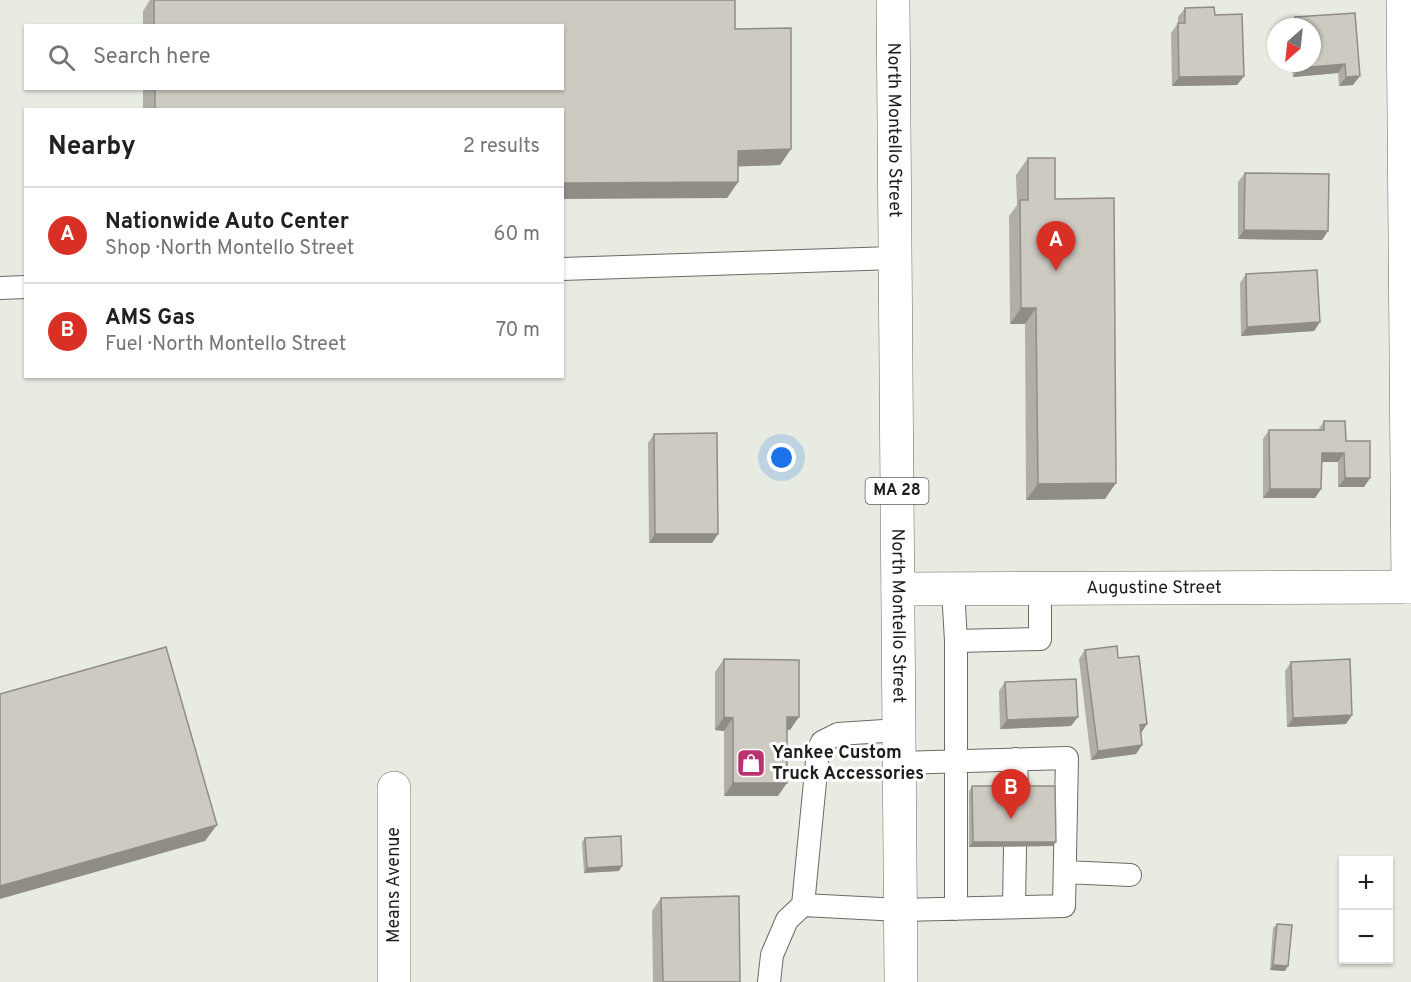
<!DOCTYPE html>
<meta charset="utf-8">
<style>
:root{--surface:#fff;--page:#f2f2f2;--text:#202124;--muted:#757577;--line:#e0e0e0;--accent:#d93025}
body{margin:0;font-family:Overpass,sans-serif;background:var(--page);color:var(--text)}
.controls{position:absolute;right:18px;bottom:18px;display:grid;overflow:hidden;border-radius:0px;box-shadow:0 2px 4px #0004}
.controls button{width:54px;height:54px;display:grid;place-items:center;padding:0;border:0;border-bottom:2px solid var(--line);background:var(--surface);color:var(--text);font:30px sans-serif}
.compass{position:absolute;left:1267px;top:18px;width:54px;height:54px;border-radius:50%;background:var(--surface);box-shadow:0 2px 4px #0004;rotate:207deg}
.you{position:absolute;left:782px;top:458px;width:21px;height:21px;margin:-15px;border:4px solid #fff;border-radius:50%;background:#1a73e8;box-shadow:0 0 0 9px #1a73e833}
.badge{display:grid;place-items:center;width:39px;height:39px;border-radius:50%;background:var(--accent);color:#fff;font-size:20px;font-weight:700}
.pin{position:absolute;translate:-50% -50px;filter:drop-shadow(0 2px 3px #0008)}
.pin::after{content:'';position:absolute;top:32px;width:21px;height:18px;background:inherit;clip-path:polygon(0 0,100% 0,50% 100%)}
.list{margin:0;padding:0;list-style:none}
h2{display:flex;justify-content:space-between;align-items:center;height:78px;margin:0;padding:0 24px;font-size:26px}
h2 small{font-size:20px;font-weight:400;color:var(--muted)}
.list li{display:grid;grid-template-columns:39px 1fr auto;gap:18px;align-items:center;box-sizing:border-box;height:96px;padding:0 24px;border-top:2px solid var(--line)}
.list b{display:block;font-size:22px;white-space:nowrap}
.list p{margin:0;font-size:20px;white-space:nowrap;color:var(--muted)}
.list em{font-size:20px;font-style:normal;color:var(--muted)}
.icon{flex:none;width:33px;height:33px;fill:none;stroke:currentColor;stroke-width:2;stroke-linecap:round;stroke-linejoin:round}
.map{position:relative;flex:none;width:1411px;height:982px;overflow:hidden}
.search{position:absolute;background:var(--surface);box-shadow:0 2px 4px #0004;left:24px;top:24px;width:540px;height:66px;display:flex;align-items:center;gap:15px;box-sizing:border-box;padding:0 21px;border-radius:0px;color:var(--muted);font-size:22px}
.panel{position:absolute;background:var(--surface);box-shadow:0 2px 4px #0004;left:24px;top:108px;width:540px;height:270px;border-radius:0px}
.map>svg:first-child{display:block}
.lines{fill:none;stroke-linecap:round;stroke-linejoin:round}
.lane-casing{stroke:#6a6c64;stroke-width:24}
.street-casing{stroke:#6a6c64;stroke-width:34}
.primary-casing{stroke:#6a6c64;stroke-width:34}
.lane{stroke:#fff;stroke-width:22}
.street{stroke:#fff;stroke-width:33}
.primary{stroke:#fff;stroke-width:33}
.wall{fill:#b0aea6}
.shaded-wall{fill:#908d87}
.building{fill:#cdcac1;stroke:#908d87;stroke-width:1.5}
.labels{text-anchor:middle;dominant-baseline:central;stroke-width:6;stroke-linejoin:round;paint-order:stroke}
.shield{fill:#fff;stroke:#61625f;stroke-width:1.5}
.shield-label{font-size:16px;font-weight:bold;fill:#1d1e1b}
.street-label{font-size:18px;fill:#1d1e1b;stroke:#fff}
.poi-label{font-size:18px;font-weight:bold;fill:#1d1e1b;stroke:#fff;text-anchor:start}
</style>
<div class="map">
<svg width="1411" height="982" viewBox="0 0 1411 982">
<rect width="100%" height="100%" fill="#e8ebe2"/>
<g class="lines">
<g class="lane-casing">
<path id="lane" d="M 562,269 L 894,258
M 0,288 L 26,287
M 953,589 L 956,641 L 1040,639 L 1040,588
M 1016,759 L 1017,790
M 1065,872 L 1130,875
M 803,905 L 900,910 L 1064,906 L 1067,758 L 899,763
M 1014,907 L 1015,846
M 956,909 L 956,641
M 769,982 L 772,955 L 787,920 L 803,905 L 818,751 L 822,742 L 838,734 L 899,730"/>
</g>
<g class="street-casing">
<g id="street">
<path d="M 1403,0 L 1408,587"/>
<path id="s1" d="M 898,589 L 1411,587"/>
<path d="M 394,788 L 394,982"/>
</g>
</g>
<g class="primary-casing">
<g id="primary">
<path id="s2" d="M 893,0 L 901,982"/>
</g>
</g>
<use href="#lane" class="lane"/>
<use href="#street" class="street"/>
<use href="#primary" class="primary"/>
</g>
<path class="wall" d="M 150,0 L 735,0 L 735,29 L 791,149 L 780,165 L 738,166 L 738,182 L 727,198 L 562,110 L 143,110 L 143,88 L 562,88 L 562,26 L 143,26 L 143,11 Z
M 1185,8 L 1215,15 L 1244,76 L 1237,85 L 1172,86 L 1171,33 L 1178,23 L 1178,17 Z
M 1355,13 L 1353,85 L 1339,86 L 1338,73 L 1293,77 L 1291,63 L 1312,63 L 1312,27 L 1289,27 L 1295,17 Z
M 1028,158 L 1055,199 L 1105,499 L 1026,500 L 1025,324 L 1010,324 L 1009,216 L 1017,205 L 1016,175 Z
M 1245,173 L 1328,231 L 1322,240 L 1238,239 L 1238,182 Z
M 1246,274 L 1320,322 L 1314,331 L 1241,336 L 1240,283 Z
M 1324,421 L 1346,441 L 1370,478 L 1364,487 L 1338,487 L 1338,462 L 1322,462 L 1321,489 L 1315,498 L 1263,498 L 1263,439 L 1269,430 L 1318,430 Z
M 654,434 L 718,534 L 712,543 L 649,543 L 648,443 Z
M 1085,650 L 1118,658 L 1147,724 L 1141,732 L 1142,745 L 1136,754 L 1091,760 L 1079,659 Z
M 724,659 L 790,730 L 787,730 L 778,796 L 724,796 L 724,731 L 715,730 L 715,672 Z
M 1291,662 L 1352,715 L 1346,724 L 1287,727 L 1285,671 Z
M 1005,682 L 1071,726 L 1000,729 L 999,691 Z
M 972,786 L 1053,846 L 969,847 L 969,791 Z
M 585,838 L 619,871 L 584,873 L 582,842 Z
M 661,898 L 740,982 L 653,982 L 652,911 Z
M 1277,924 L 1285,971 L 1270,970 L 1273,928 Z"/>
<path class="shaded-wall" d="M 1345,64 L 1338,73 L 1293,77 L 1299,68 Z
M 1244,76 L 1237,85 L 1172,86 L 1179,77 Z
M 1360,76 L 1353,85 L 1339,86 L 1346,77 Z
M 791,149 L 780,165 L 727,167 L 738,151 Z
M 738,182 L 727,198 L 562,199 L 562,183 Z
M 1244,230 L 1328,231 L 1322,240 L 1238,239 Z
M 1021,308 L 1036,308 L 1025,324 L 1010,324 Z
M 1320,322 L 1314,331 L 1241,336 L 1247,327 Z
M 1322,453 L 1344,453 L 1338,462 L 1315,462 Z
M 1345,478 L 1370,478 L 1364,487 L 1338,487 Z
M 1116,483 L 1105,499 L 1026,500 L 1038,484 Z
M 1270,489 L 1321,489 L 1315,498 L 1263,498 Z
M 655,534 L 718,534 L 712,543 L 649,543 Z
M 1352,715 L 1346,724 L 1287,727 L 1293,718 Z
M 724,717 L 733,718 L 724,731 L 715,730 Z
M 787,717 L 799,717 L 790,730 L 778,729 Z
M 1078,717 L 1071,726 L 1000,729 L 1007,720 Z
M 1147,724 L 1141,733 L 1140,725 Z
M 1142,745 L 1136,754 L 1091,760 L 1098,751 Z
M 733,783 L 787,783 L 778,796 L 724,796 Z
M 217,825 L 205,841 L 0,899 L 0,886 Z
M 973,842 L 1056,842 L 1053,846 L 969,847 Z
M 622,866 L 619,871 L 584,873 L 587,868 Z
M 1273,965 L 1288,966 L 1285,971 L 1270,970 Z"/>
<path class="building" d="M 154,0 L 735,0 L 735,29 L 791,28 L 791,149 L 738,151 L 738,182 L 562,183 L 562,110 L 155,110 L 155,88 L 562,88 L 562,26 L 154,26 Z
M 1214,7 L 1215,15 L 1242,14 L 1244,76 L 1179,77 L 1178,23 L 1185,23 L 1185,8 Z
M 1355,13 L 1360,76 L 1346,77 L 1345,64 L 1299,68 L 1298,63 L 1312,63 L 1312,27 L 1296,27 L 1295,17 Z
M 1028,158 L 1055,158 L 1055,199 L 1114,198 L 1116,483 L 1038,484 L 1036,308 L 1021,308 L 1020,200 L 1028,200 Z
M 1245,173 L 1329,174 L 1328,231 L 1244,230 Z
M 1317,270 L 1320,322 L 1247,327 L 1246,274 Z
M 1324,421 L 1345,421 L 1346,441 L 1370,441 L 1370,478 L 1345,478 L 1344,453 L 1322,453 L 1321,489 L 1270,489 L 1269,430 L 1324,430 Z
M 717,433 L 718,534 L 655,534 L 654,434 Z
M 1117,646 L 1118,658 L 1139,656 L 1147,724 L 1140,725 L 1142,745 L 1098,751 L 1085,650 Z
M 166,647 L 217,825 L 0,886 L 0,694 Z
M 724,659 L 799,660 L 799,717 L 787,717 L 787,783 L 733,783 L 733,718 L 724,717 Z
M 1350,659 L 1352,715 L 1293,718 L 1291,662 Z
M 1076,679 L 1078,717 L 1007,720 L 1005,682 Z
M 972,786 L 1055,786 L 1056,842 L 973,842 Z
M 621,836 L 622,866 L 587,868 L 585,838 Z
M 739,896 L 740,982 L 663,982 L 661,898 Z
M 1277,924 L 1292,925 L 1288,966 L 1273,965 Z"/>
<defs>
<g id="shop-square" transform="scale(1.5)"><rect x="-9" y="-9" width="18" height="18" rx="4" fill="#ba3270" stroke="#fff"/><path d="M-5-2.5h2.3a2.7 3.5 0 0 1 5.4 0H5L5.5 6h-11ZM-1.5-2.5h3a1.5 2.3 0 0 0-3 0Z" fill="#fff"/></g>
</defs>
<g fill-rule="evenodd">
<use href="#shop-square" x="751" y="763"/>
</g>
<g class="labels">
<rect class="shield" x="865.5" y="478" width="63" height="26" rx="4.5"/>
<g class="shield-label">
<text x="897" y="491">MA 28</text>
</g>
<g class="street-label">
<text stroke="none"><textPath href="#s2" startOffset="130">North Montello Street</textPath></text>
<text stroke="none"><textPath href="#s1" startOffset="256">Augustine Street</textPath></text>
<text stroke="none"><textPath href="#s2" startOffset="616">North Montello Street</textPath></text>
<text transform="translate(394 885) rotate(-90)">Means Avenue</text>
</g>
<g class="poi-label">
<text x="772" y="753">Yankee Custom<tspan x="772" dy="21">Truck Accessories</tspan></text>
</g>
</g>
</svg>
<div class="controls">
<button>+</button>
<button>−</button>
</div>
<svg class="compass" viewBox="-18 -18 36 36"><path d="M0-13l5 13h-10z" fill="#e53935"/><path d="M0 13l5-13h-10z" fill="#757577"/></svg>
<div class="you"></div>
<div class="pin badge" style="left:1056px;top:271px">A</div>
<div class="pin badge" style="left:1011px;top:819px">B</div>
<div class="search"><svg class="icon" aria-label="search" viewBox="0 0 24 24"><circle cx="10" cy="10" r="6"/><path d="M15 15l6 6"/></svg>Search here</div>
<section class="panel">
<h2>Nearby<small>2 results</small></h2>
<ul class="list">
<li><span class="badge">A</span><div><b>Nationwide Auto Center</b><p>Shop · North Montello Street</p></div><em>60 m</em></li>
<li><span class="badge">B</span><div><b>AMS Gas</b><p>Fuel · North Montello Street</p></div><em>70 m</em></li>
</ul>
</section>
</div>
